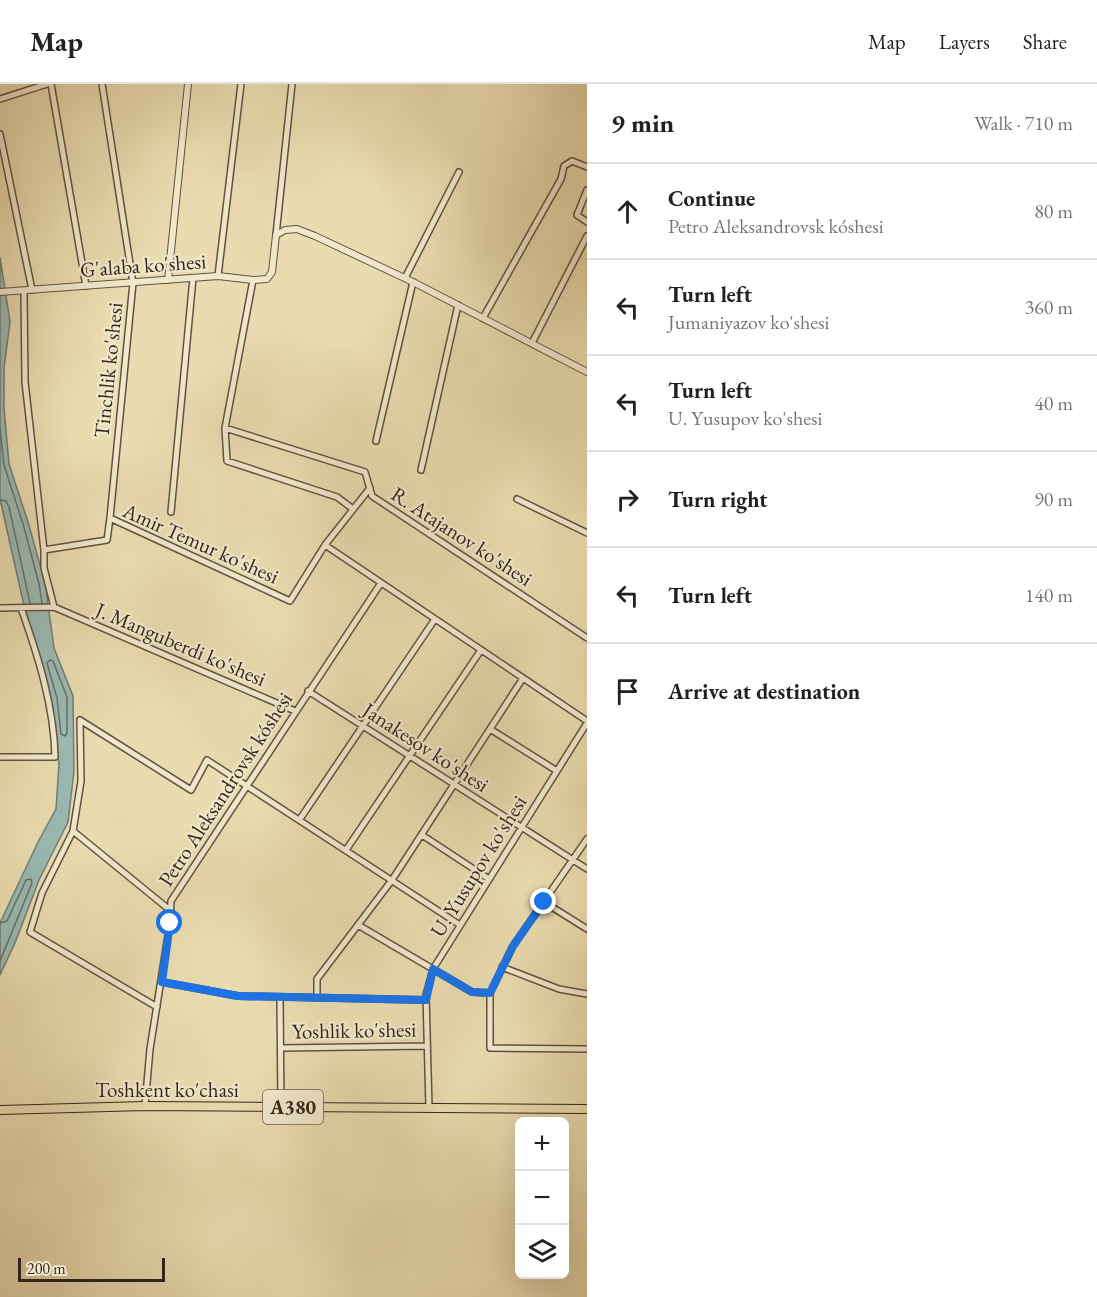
<!DOCTYPE html>
<meta charset="utf-8">
<style>
:root{--surface:#fff;--page:#f2f2f2;--text:#202124;--muted:#757577;--line:#e0e0e0}
body{margin:0;font-family:"EB Garamond",serif;background:var(--page);color:var(--text)}
.controls{position:absolute;right:18px;bottom:18px;display:grid;overflow:hidden;border-radius:9px;box-shadow:0 6px 24px #0002}
.controls button{width:54px;height:54px;display:grid;place-items:center;padding:0;border:0;border-bottom:2px solid var(--line);background:var(--surface);color:var(--text);font:30px sans-serif}
.scale{position:absolute;left:18px;bottom:15px;width:147px;box-sizing:border-box;padding-left:6px;border:3px solid #342419;border-top:0;font-size:16px;line-height:21px;white-space:nowrap;color:#342419;-webkit-text-stroke:4px #f1e8cc;paint-order:stroke}
.stop{position:absolute;width:18px;height:18px;margin:-14px;border:4px solid #1a73e8;border-radius:50%;background:#fff}
.stop.end{background:#1a73e8;border-color:#fff;box-shadow:0 2px 6px #0008}
.list{margin:0;padding:0;list-style:none}
h2{display:flex;justify-content:space-between;align-items:center;height:78px;margin:0;padding:0 24px;font-size:26px}
h2 small{font-size:20px;font-weight:400;color:var(--muted)}
.list li{display:grid;grid-template-columns:39px 1fr auto;gap:18px;align-items:center;box-sizing:border-box;height:96px;padding:0 24px;border-top:2px solid var(--line)}
.list b{display:block;font-size:22px;white-space:nowrap}
.list p{margin:0;font-size:20px;white-space:nowrap;color:var(--muted)}
.list em{font-size:20px;font-style:normal;color:var(--muted)}
.icon{flex:none;width:33px;height:33px;fill:none;stroke:currentColor;stroke-width:2;stroke-linecap:round;stroke-linejoin:round}
.map{position:relative;flex:none;width:587px;height:1213px;overflow:hidden}
header{display:flex;align-items:center;gap:36px;box-sizing:border-box;height:84px;padding:0 30px;background:var(--surface);border-bottom:2px solid var(--line)}
header strong{font-size:28px}
nav{display:flex;gap:33px;margin-inline-start:auto;font-size:21px}
main{display:flex}
aside{flex:1;background:var(--surface)}
.map>svg:first-child{display:block}
.water{fill:#9ab9b3;stroke:#717d75;stroke-width:1.5}
.lines{fill:none;stroke-linecap:round;stroke-linejoin:round}
.shore{stroke:#676e66;stroke-width:1.5}
.minor-casing{stroke:#62523f;stroke-width:8}
.tertiary-casing{stroke:#62523f;stroke-width:8}
.trunk-casing{stroke:#342419;stroke-width:10}
.minor{stroke:#f1e8cc;stroke-width:5}
.tertiary{stroke:#f1e8cc;stroke-width:6}
.trunk{stroke:#eadbb0;stroke-width:8}
.route{stroke:#1a73e8;stroke-width:8}
.labels{text-anchor:middle;dominant-baseline:central;stroke-width:4.5;stroke-linejoin:round;paint-order:stroke}
.shield{fill:#f1e8cc;stroke:#6d5f4f;stroke-width:1.5}
.shield-label{font-size:20px;font-weight:bold;fill:#342419}
.street-label{font-size:21px;fill:#342419;stroke:#f1e8cc}
</style>
<header>
<strong>Map</strong>
<nav><a>Map</a><a>Layers</a><a>Share</a></nav>
</header>
<main>
<div class="map">
<svg width="587" height="1213" viewBox="0 0 587 1213">
<rect width="100%" height="100%" fill="#eadbb0"/>
<filter id="stains"><feTurbulence type="fractalNoise" baseFrequency=".00333" numOctaves="4"/><feColorMatrix values="0 0 0 0 .2 0 0 0 0 .09 0 0 0 0 .02 0 0 0 .5 -.17"/></filter>
<radialGradient id="worn" r=".72"><stop offset=".6" stop-color="#630" stop-opacity="0"/><stop offset="1" stop-color="#630" stop-opacity=".3"/></radialGradient>
<path class="water" d="M 0,173 L 10,238 L 4,284 L 4,324 L 9,380 L 28,438 L 45,499 L 54,564 L 73,612 L 74,687 L 68,738 L 39,796 L 15,859 L 0,891 L 0,839 L 38,758 L 56,725 L 59,680 L 51,615 L 23,517 L 0,415 Z"/>
<g class="lines">
<path class="shore" d="M 0,345 L 4,381 L 23,440 L 39,500 L 42,519
M 0,416 L 6,417 L 9,423 L 30,519
M 50,576 L 53,577 L 67,613 L 67,649 L 65,652 L 61,650 L 57,614 L 47,579 Z
M 0,839 L 7,837 L 26,796 L 31,795 L 32,799 L 0,877"/>
<g class="minor-casing">
<path id="minor" d="M 51,0 L 86,202
M 102,0 L 133,199 L 110,434
M 0,15 L 47,0
M 0,50 L 32,206
M 587,106 L 577,131 L 587,138
M 276,151 L 292,0
M 218,192 L 241,0
M 405,194 L 459,88
M 253,196 L 225,344 L 227,377 L 337,413 L 353,425
M 24,207 L 25,298 L 44,466 L 44,484 L 54,523
M 483,234 L 561,95 L 564,82 L 572,77 L 587,83
M 532,259 L 587,152
M 225,344 L 365,388 L 372,412 L 587,554
M 376,357 L 413,198
M 421,386 L 458,221
M 517,415 L 587,449
M 171,428 L 193,194
M 325,461 L 587,637
M 44,466 L 107,456 L 110,434 L 290,517 L 325,461 L 370,404
M 0,524 L 54,523 L 295,627
M 308,607 L 587,785
M 80,636 L 191,706 L 207,676 L 460,841
M 80,636 L 81,697 L 73,747 L 42,809 L 30,848 L 157,923
M 490,645 L 557,687
M 0,673 L 55,673 C 54,622 38,572 21,524
M 300,735 L 435,535
M 73,747 L 171,827
M 422,751 L 489,795
M 587,755 L 513,862 L 490,909 L 490,964 L 587,965
M 346,766 L 481,566
M 544,818 L 587,845
M 358,841 L 472,908 L 490,909
M 502,883 L 559,905 L 587,910
M 162,898 L 238,912 L 426,916
M 280,913 L 281,1023
M 317,914 L 317,895 L 392,796 L 523,594
M 281,964 L 427,962
M 145,1022 L 150,965 L 170,839 L 171,817 L 381,499
M 429,1024 L 426,911 L 433,885 L 587,639"/>
</g>
<g class="tertiary-casing">
<path id="tertiary" d="M 168,196 L 188,0
M 0,208 L 218,192 L 253,196 L 267,195 L 272,188 L 276,151 L 285,146 L 297,145 L 315,152 L 413,198 L 587,288"/>
</g>
<g class="trunk-casing">
<path id="trunk" d="M 0,1026 L 145,1022 L 587,1025"/>
</g>
<use href="#minor" class="minor"/>
<use href="#tertiary" class="tertiary"/>
<use href="#trunk" class="trunk"/>
</g>
<g class="lines">
<path class="route" d="M 170,839 L 162,898 L 238,912 L 426,916 L 433,885 L 472,908 L 490,909 L 513,862 L 544,818"/>
</g>
<g class="labels">
<rect class="shield" x="263" y="1006" width="60" height="34" rx="4.5"/>
<g class="shield-label">
<text x="293" y="1023">A380</text>
</g>
<g class="street-label">
<text transform="translate(143 181) rotate(-4)">G'alaba ko'shesi</text>
<text transform="translate(108 286) rotate(-84)">Tinchlik ko'shesi</text>
<text transform="translate(462 452) rotate(33)">R. Atajanov ko'shesi</text>
<text transform="translate(201 459) rotate(24)">Amir Temur ko'shesi</text>
<text transform="translate(181 560) rotate(23)">J. Manguberdi ko'shesi</text>
<text transform="translate(426 663) rotate(33)">Janakesov ko'shesi</text>
<text transform="translate(225 705) rotate(-57)">Petro Aleksandrovsk kóshesi</text>
<text transform="translate(478 782) rotate(-58)">U. Yusupov ko'shesi</text>
<text transform="translate(354 946) rotate(-1)">Yoshlik ko'shesi</text>
<text x="167" y="1005">Toshkent ko'chasi</text>
</g>
</g>
<rect width="100%" height="100%" filter="url(#stains)"/>
<rect width="100%" height="100%" fill="url(#worn)"/>
</svg>
<div class="controls">
<button>+</button>
<button>−</button>
<button><svg class="icon" aria-label="layers" viewBox="0 0 24 24"><path d="M12 4l9 5-9 5-9-5zM3 14l9 5 9-5"/></svg></button>
</div>
<div class="scale">200 m</div>
<div class="stop" style="left:170px;top:839px"></div>
<div class="stop end" style="left:544px;top:818px"></div>
</div>
<aside>
<h2>9 min<small>Walk · 710 m</small></h2>
<ul class="list">
<li><svg class="icon" aria-label="ahead" viewBox="0 0 24 24"><path d="M12 20V5M6 11l6-6 6 6"/></svg><div><b>Continue</b><p>Petro Aleksandrovsk kóshesi</p></div><em>80 m</em></li>
<li><svg class="icon" aria-label="left" viewBox="0 0 24 24"><path d="M17 20v-9H6M10 6l-5 5 5 5"/></svg><div><b>Turn left</b><p>Jumaniyazov ko'shesi</p></div><em>360 m</em></li>
<li><svg class="icon" aria-label="left" viewBox="0 0 24 24"><path d="M17 20v-9H6M10 6l-5 5 5 5"/></svg><div><b>Turn left</b><p>U. Yusupov ko'shesi</p></div><em>40 m</em></li>
<li><svg class="icon" aria-label="right" viewBox="0 0 24 24"><path d="M7 20v-9h11M14 6l5 5-5 5"/></svg><div><b>Turn right</b></div><em>90 m</em></li>
<li><svg class="icon" aria-label="left" viewBox="0 0 24 24"><path d="M17 20v-9H6M10 6l-5 5 5 5"/></svg><div><b>Turn left</b></div><em>140 m</em></li>
<li><svg class="icon" aria-label="arrive" viewBox="0 0 24 24"><path d="M6 21V4h12l-3 4 3 4H6"/></svg><div><b>Arrive at destination</b></div></li>
</ul>
</aside>
</main>
